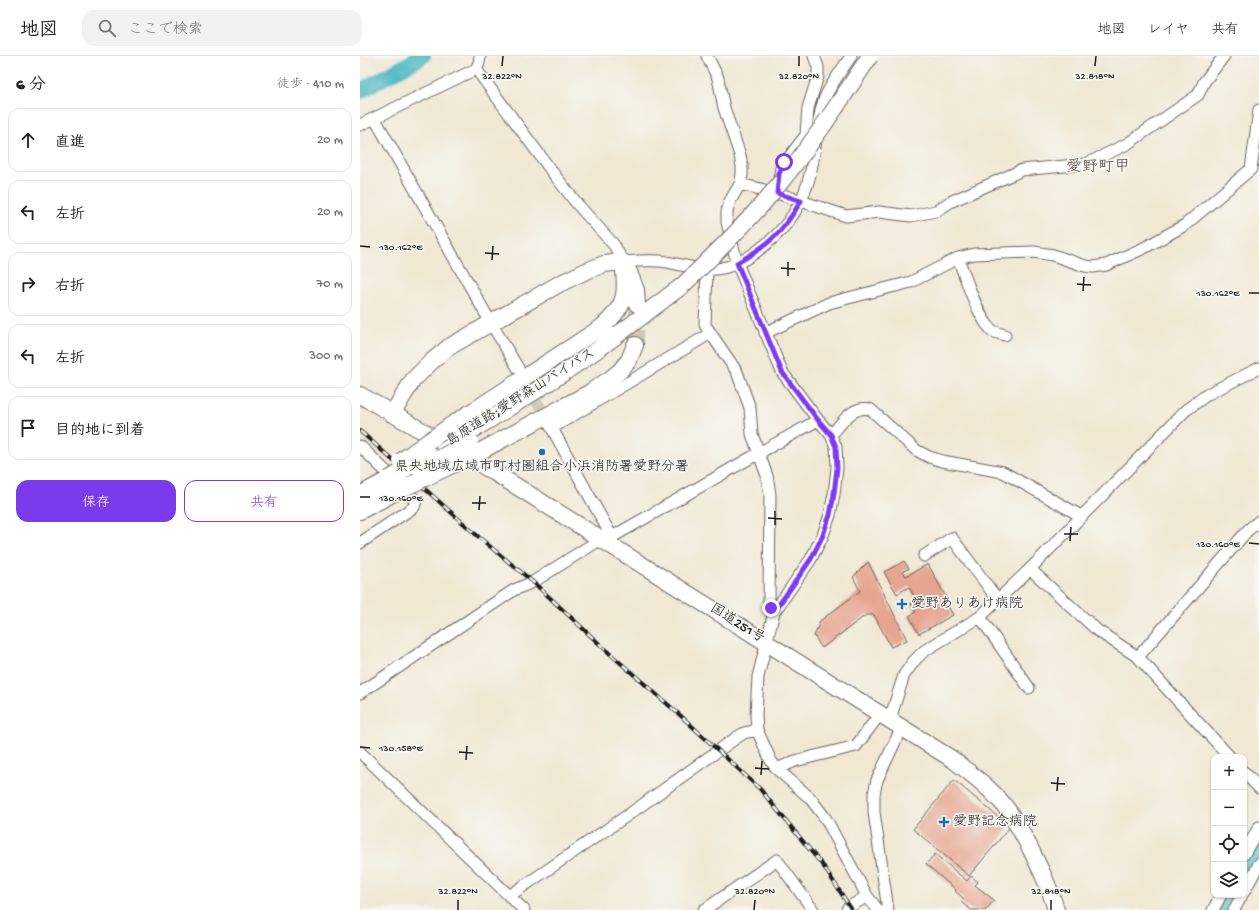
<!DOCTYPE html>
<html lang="ja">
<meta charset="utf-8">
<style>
:root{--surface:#fff;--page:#f2f2f2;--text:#202124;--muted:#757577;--line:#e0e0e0;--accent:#7c3aed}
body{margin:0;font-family:"Gochi Hand","Klee One",sans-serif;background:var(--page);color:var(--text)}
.controls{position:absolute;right:12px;bottom:12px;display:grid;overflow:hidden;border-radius:8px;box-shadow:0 1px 3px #0004}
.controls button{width:36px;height:36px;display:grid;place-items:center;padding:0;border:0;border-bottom:1px solid var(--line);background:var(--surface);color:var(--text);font:20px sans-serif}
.stop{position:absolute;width:12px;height:12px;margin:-9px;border:3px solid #7c3aed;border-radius:50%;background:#fff}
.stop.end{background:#7c3aed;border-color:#fff;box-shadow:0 1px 4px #0008}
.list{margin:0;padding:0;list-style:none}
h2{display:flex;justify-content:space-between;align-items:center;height:52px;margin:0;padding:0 16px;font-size:17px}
h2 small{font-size:13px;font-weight:400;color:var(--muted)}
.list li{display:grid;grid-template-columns:26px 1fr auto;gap:12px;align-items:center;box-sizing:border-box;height:64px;margin:0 8px 8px;padding:0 8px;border:1px solid var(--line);border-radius:12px}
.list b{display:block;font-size:15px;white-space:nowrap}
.list em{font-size:13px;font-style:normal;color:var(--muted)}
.actions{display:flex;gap:8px;padding:12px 16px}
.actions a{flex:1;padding:9px 0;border:1px solid var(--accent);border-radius:12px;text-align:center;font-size:14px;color:var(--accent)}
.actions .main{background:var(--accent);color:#fff}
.icon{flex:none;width:22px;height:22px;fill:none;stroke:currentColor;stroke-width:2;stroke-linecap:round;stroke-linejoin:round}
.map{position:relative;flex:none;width:899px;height:854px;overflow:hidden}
header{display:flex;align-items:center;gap:24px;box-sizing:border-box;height:56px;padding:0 20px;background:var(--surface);border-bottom:1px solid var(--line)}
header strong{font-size:19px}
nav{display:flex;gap:22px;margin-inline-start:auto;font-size:14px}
.search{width:280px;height:36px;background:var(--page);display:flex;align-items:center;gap:10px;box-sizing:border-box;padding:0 14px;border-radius:12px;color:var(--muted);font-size:15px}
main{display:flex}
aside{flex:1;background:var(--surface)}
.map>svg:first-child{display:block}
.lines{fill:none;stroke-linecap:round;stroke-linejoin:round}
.river{stroke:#47b6c1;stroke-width:16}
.building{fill:#e6a591}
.minor-tunnel{stroke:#d0c9b8;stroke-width:11;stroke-dasharray:11 5.5;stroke-linecap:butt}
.highway-tunnel{stroke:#d0c9b8;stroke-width:16;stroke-dasharray:16 8;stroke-linecap:butt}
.minor-casing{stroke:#66635c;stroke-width:13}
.highway-casing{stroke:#66635c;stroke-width:18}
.minor{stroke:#fff;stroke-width:11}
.highway{stroke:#fff;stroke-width:16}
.rail-casing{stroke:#1c1c1c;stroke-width:4}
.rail{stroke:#f6f6f2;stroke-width:2.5;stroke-dasharray:8;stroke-linecap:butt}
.highway-bridge-casing{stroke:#66635c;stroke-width:18;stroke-linecap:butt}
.highway-bridge{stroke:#fff;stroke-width:16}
.route{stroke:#7c3aed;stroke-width:5}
.ticks{fill:none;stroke:#1c1c1c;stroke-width:1.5}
.poi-dot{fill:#1f6fb2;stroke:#f6f6f2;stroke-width:1.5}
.labels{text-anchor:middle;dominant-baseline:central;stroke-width:3.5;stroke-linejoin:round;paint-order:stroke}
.street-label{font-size:14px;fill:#1c1c1c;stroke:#f6f6f2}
.poi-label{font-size:14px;fill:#1c1c1c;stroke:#f6f6f2;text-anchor:start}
.quarter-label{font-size:16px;fill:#634c45;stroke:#f6f6f2}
.ticks-label{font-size:10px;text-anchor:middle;fill:#1c1c1c;stroke:#f6f6f2;stroke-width:3.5;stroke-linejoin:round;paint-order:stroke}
</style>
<header>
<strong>地図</strong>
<div class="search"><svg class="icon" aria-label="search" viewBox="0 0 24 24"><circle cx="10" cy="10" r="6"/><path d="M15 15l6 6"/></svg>ここで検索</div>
<nav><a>地図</a><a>レイヤ</a><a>共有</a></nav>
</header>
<main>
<aside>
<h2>6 分<small>徒歩 · 410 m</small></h2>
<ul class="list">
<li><svg class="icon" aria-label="ahead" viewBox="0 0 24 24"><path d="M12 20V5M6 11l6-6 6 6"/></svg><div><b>直進</b></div><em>20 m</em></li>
<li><svg class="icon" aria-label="left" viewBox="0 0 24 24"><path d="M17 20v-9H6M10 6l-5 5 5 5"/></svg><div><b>左折</b></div><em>20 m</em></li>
<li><svg class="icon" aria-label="right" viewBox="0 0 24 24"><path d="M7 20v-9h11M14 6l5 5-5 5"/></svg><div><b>右折</b></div><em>70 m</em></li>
<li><svg class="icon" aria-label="left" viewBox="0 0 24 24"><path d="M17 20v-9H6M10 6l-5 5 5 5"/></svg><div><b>左折</b></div><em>300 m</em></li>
<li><svg class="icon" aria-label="arrive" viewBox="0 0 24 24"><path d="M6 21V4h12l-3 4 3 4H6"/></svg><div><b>目的地に到着</b></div></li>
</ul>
<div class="actions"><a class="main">保存</a><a>共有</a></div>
</aside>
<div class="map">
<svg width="899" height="854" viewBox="0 0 899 854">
<rect width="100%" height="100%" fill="#f6f6f2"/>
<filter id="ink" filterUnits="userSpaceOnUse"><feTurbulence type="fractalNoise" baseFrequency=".025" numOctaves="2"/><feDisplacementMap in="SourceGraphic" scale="8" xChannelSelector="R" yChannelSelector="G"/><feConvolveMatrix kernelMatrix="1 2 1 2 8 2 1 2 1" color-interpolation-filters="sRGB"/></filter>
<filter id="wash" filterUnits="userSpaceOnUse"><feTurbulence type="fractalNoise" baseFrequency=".012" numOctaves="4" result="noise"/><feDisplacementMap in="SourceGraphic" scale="16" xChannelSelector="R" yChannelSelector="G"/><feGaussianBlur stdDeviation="0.9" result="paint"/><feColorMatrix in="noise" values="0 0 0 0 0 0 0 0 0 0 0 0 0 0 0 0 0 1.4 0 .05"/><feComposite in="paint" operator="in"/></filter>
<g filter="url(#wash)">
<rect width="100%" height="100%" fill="#f0e8d3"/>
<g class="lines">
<path class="river" d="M 0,35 L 63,0
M 884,820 L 899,793
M 865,854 L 874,839"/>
</g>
<g id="blocks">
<path class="building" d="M 544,505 L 549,513 L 543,515 L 546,520 L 568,508 L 588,545 L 586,546 L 593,559 L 559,578 L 549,560 L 556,556 L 551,547 L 556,544 L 549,531 L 537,538 L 524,516 Z
M 508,506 L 547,584 L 531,591 L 514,559 L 506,559 L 462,592 L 454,580 L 460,565 L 500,535 L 493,521 Z
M 594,724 L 650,771 L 609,820 L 553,773 Z
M 575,798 L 607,825 L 611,820 L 618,826 L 615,829 L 634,844 L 626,854 L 611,854 L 601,846 L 604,843 L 595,835 L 596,834 L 566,808 Z"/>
</g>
</g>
<g filter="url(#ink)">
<use href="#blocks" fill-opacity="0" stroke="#66635c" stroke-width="1"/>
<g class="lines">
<path class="minor-tunnel" d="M 160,316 L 188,365"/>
<path class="highway-tunnel" d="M 275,289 L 277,269 L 277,254"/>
<g class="minor-casing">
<path id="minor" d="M 347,0 L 358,22 L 364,52 L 380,99 L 382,110 L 382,119 L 380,128 L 369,147 L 367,156 L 367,166 L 377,207 L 422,316 L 458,364 L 471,379 L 476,391 L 477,412 L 474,438 L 470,459 L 463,479 L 451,503 L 414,556 L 398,621 L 396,659 L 397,674 L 411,705 L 417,713 L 450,742 L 466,763 L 507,840 L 518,854
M 116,13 L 193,117 L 218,149 L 254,189 L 263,206 C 275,205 287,204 299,205 C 321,207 340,217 362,212 C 378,209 393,199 405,189 C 428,171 443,147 450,119 C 456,94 456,68 464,44 C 468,32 484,11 491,0
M 15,63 L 131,267 L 158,312
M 0,69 L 116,13 L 119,7 L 120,0
M 380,128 L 417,137 L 486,160 L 519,156 L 551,160 L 576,155 L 590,146 L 662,114 L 726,108 L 767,88 L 838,39 L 844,26 L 864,0
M 418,128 L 421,112 L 446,79 L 448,52 L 458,20 L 458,11 L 454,0
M 598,202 C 605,220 619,265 633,275 C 637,277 641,278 645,279
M 347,214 L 345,269 L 377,316 L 390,352 L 392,378 L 407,420 L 410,438 L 409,547 L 414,556
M 405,277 L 469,247 L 551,226 L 598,202 L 614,198 L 674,196 L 693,199 L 725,210 L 733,211 L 746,209 L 784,192 L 825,169 L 891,113 L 899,54
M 189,367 L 252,481
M 192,372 L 351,277
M 471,379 C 482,367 492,349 510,353 L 556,394 L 569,401 L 582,405 L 643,416 L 721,460
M 0,390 L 56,445 L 54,451 L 0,487
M 248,487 L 252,481 L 399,397 L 458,364
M 564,500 L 592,482 L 638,544
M 670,513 L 738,575 L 778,601 L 819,646 L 870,701
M 620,561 L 669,632
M 778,601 L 888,474 L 899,465
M 0,637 L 154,534 L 173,526 L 241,483
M 530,663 L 544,619 L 554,605 L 564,595 L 620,561 L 670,513 L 826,354 L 848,338 L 899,312
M 0,696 L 164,854
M 417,713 L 435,705 L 496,690 L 520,658
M 884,716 L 899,732
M 884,798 L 899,771
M 884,836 L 899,808
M 149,840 L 268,759 L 376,682 L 384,677 L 397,674
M 344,854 L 417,804 L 453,854
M 487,854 L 488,852 L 507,840
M 528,854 L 514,756 L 514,738 L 517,724 L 542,671
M 853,854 L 861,839
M 874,854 L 882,839"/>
</g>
<g class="highway-casing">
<path id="highway" d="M 269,216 L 276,234 L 277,248
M 0,339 L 132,415 L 592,703 C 610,717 629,731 643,748 C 654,761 662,777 670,792 C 680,812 690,832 696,854
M 32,358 L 53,324 L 71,306 L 89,291 L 199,228 L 224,216 L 244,208 L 263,206
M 90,370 L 242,271 C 267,249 267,238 263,206
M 100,382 C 145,354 191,327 234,296 C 264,275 292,252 322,230
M 119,396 L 229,337 L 250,323 L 260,315 L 269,304 L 275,289
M 0,439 L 29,423
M 0,455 L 38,435"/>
</g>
<use href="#minor" class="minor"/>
<use href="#highway" class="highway"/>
<g class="rail-casing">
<path id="rail" d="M 0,375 L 121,483 L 173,526 L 248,596 L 321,660 L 400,733 L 464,811 L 492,854"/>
</g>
<use href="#rail" class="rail"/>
<g class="highway-bridge-casing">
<path id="highway-bridge" d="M 322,230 C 350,203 379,175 405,145 C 444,100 477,50 510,0
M 41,405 L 90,370
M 61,413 L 110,385
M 29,423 L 69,399
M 38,435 L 119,396"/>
</g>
<use href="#highway-bridge" class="highway-bridge"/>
</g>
</g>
<g class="lines" filter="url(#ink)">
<path class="route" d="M 411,552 L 414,556 L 451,503 L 463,479 L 470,459 L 474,438 L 477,412 L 476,391 L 471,379 L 458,364 L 422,316 L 377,207 C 409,189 422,177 441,145 L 417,137 L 419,118 L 424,106"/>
</g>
<path class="ticks" d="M 142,10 L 143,0M 439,10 L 439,0M 735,10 L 736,0M 0,190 L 10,191M 125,197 L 139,198M 132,204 L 133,190M 421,212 L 435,213M 428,220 L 428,206M 717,228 L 731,229M 723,235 L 724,221M 889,237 L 899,237M 0,441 L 10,441M 112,447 L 126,447M 119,454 L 120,440M 408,462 L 422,463M 415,469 L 415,455M 704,478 L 718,478M 710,485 L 711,471M 889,487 L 899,488M 0,691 L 10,692M 99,696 L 113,697M 106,704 L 107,690M 395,712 L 409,713M 401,719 L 402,705M 691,727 L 705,728M 697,735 L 698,721M 98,854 L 98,844M 394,854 L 395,844M 691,854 L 691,844"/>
<g class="poi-dot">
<circle cx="182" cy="396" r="4"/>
<path d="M540 542h4v4h4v4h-4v4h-4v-4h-4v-4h4z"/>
<path d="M582 760h4v4h4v4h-4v4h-4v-4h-4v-4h4z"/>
</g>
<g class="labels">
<g class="street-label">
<text transform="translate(161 342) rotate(-32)">島原道路;愛野森山バイパス</text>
<text transform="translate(377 568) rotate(32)">国道251号</text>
</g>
<g class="poi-label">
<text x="182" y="411" text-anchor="middle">県央地域広域市町村圏組合小浜消防署愛野分署</text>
<text x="551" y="548">愛野ありあけ病院</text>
<text x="593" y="766">愛野記念病院</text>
</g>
<g class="quarter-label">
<text x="738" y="112">愛野町甲</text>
</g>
</g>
<g class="ticks-label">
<text x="142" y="23">32.822°N</text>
<text x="439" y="23">32.820°N</text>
<text x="735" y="23">32.818°N</text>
<text x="41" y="194">130.162°E</text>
<text x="858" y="240">130.162°E</text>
<text x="41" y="445">130.160°E</text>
<text x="858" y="491">130.160°E</text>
<text x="41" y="695">130.158°E</text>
<text x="98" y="838">32.822°N</text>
<text x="395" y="838">32.820°N</text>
<text x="691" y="838">32.818°N</text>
</g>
</svg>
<div class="controls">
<button>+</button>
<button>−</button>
<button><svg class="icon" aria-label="locate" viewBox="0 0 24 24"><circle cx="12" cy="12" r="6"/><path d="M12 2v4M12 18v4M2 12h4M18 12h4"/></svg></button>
<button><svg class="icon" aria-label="layers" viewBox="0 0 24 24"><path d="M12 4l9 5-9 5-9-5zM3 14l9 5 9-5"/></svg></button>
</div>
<div class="stop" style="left:424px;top:106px"></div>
<div class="stop end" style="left:411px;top:552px"></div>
</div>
</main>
